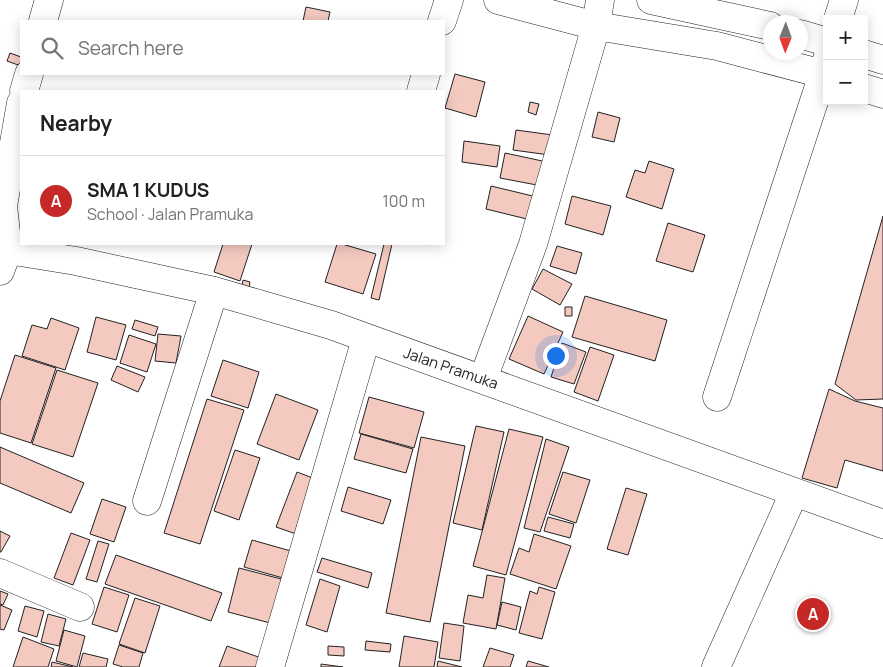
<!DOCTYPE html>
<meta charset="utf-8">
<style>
:root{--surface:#fff;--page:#f6f6f6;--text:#202124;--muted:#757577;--line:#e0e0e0;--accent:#c62828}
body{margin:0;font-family:Manrope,sans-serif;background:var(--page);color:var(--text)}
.controls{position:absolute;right:15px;top:15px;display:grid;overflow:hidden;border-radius:0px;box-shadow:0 2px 12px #0003}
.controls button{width:45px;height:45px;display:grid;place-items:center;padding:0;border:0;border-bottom:1px solid var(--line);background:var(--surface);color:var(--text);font:25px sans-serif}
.compass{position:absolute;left:763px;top:15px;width:45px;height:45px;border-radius:50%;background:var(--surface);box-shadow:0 2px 12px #0003;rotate:181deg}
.you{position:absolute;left:555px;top:355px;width:18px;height:18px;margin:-12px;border:4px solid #fff;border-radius:50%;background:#1a73e8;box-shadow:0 0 0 8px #1a73e833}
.badge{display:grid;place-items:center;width:32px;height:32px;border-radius:50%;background:var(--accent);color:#fff;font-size:16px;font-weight:700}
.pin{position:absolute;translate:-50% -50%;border:2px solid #fff;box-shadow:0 1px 5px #0006}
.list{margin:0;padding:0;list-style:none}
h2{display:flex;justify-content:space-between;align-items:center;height:65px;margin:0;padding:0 20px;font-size:21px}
h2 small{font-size:16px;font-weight:400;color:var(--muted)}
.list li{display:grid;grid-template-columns:32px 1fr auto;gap:15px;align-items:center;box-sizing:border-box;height:90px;padding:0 20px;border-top:1px solid var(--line)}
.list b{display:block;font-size:19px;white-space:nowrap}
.list p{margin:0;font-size:16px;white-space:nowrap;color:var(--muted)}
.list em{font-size:16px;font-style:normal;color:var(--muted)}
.icon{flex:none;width:28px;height:28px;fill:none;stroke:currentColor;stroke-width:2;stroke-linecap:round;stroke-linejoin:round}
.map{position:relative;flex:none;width:883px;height:667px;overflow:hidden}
.search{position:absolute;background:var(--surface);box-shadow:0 2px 12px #0003;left:20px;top:20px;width:425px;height:55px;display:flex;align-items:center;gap:12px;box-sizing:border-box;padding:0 18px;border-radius:0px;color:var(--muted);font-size:19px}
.panel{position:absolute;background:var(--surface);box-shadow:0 2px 12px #0003;left:20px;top:90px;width:425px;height:155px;border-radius:0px}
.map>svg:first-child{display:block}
.building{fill:#f3c9c0;stroke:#222}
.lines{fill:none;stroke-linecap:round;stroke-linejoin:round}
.minor-casing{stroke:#222;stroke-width:29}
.major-casing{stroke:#222;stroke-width:29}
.minor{stroke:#fff;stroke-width:28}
.major{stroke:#fff;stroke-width:28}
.labels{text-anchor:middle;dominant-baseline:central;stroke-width:4;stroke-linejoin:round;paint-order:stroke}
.street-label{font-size:15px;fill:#222;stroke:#fff}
</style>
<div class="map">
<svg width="883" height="667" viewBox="0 0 883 667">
<rect width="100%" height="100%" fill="#fff"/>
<path class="building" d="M 306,7 L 330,12 L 328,21 L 303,21 Z
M 10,53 L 21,57 L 21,66 L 7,61 Z
M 455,74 L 485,82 L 476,117 L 445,108 Z
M 530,102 L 539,104 L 536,115 L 528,112 Z
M 598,112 L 620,118 L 614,142 L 592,137 Z
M 516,130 L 560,136 L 557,156 L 513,150 Z
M 464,141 L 500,146 L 497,167 L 462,162 Z
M 505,153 L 547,162 L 542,186 L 500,178 Z
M 649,161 L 674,169 L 662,209 L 626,197 L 635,170 L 645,173 Z
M 491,186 L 541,198 L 535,221 L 486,209 Z
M 572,196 L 611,206 L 603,235 L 565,224 Z
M 883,216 L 883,399 L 856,400 L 835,384 Z
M 668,223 L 705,235 L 693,272 L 656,261 Z
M 223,244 L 252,244 L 240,281 L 214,272 Z
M 337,244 L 342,244 L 376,254 L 363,294 L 325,282 Z
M 384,244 L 392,244 L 379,300 L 371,298 Z
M 557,246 L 582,253 L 576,274 L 550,266 Z
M 543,269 L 572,284 L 560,305 L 532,289 Z
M 243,280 L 250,282 L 249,288 L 242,286 Z
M 585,296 L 667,320 L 655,361 L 572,337 Z
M 565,307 L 572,307 L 572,316 L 565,316 Z
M 528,316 L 563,332 L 544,374 L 509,359 Z
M 96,317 L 126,325 L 116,360 L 87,352 Z
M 51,318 L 79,328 L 65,370 L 22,356 L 32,325 L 47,329 Z
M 135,320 L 158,327 L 155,336 L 132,329 Z
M 158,334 L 181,336 L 176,363 L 155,361 Z
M 129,335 L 156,344 L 147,372 L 120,363 Z
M 562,343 L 586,352 L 574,384 L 551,377 Z
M 590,347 L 614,355 L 598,401 L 574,392 Z
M 15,355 L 56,368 L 31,443 L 0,433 L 0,401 Z
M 223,360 L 259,372 L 248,408 L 211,396 Z
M 117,366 L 145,377 L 138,392 L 111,380 Z
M 57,370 L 98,383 L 73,457 L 32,444 Z
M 829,389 L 855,401 L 883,408 L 883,471 L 845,460 L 837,488 L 802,478 Z
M 276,394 L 318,410 L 299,460 L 257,444 Z
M 369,397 L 424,412 L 414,448 L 359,433 Z
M 207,399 L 244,410 L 200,544 L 164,533 Z
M 476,426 L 504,432 L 482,530 L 453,523 Z
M 509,429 L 543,437 L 506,575 L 473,566 Z
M 361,434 L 413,449 L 406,473 L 354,459 Z
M 421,437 L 465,446 L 430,622 L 386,613 Z
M 546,439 L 569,447 L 540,532 L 524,528 Z
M 0,447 L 84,483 L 71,513 L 0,483 Z
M 235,450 L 260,458 L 239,520 L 214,511 Z
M 297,472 L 323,482 L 302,536 L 276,527 Z
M 563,472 L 590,480 L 576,523 L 549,514 Z
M 348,487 L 391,500 L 383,524 L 341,511 Z
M 626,488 L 647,494 L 628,555 L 607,549 Z
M 102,499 L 126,507 L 114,542 L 90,534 Z
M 548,517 L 574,524 L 570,538 L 544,531 Z
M 0,531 L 10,536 L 1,552 L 0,552 Z
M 71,533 L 90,540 L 73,585 L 54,578 Z
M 534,534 L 571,546 L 556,589 L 510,574 L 519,548 L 529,552 Z
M 252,540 L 298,553 L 290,580 L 244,567 Z
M 98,541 L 109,544 L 97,582 L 86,579 Z
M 116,555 L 222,593 L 211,621 L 105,584 Z
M 322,558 L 372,573 L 368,588 L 317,572 Z
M 239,568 L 285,580 L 274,624 L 228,612 Z
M 487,575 L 505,578 L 496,629 L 463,623 L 468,595 L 483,598 Z
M 320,579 L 340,586 L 327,632 L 306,625 Z
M 104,587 L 129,595 L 117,632 L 92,624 Z
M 539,587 L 555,592 L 542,639 L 519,633 L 530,591 L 537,594 Z
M 0,591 L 8,594 L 3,605 L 0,604 Z
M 135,598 L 160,606 L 145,653 L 119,644 Z
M 502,602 L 521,607 L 516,630 L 497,625 Z
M 0,605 L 12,610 L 4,630 L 0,629 Z
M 25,606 L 44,611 L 37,637 L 18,631 Z
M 48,614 L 66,619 L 59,646 L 41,642 Z
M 444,623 L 464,626 L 460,661 L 439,658 Z
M 64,630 L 85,636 L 77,667 L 56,661 Z
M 404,636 L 438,642 L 434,667 L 399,667 Z
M 23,637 L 54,649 L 48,667 L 13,667 Z
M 366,641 L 391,644 L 390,652 L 365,650 Z
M 119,645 L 143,653 L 139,667 L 123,667 L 113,664 Z
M 227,646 L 267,660 L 264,667 L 219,667 Z
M 328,646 L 344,647 L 344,656 L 328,655 Z
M 490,648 L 514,655 L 510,667 L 483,667 Z
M 83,653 L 108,659 L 106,667 L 79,667 Z
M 438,661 L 462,667 L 437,667 Z
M 528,661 L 549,667 L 526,667 Z
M 52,662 L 73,667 L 51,667 Z
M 321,664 L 343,667 L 321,667 Z"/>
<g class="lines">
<g class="minor-casing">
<path id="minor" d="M 600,0 L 596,26 L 717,46 L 823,74 L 827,59
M 651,0 L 770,26
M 838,19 L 844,0
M 43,21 L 49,0
M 442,21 L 449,0
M 800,34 L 827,42
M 864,54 L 883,60
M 864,88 L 883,94
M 24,91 L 29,74
M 421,91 L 426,74
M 0,249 L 8,250 L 3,206 L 21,103
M 483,379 L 533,244 L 596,26 L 498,0
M 717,397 L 823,74 L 827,75
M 147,501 L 214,291
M 0,573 L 80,607
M 270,667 L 366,339
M 716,667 L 794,493"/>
</g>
<g class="major-casing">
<path id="major" d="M 8,250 L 76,261 L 214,291 L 331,325 L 883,524
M 0,271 L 8,250"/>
</g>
<use href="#minor" class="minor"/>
<use href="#major" class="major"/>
</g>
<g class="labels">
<g class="street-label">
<text transform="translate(451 368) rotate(19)">Jalan Pramuka</text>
</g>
</g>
</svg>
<div class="controls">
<button>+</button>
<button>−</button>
</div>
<svg class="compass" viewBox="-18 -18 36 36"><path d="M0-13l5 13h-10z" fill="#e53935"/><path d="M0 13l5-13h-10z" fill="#757577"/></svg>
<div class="you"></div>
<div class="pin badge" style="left:813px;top:614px">A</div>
<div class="search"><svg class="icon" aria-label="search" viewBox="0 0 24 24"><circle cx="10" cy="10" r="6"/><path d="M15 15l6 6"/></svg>Search here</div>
<section class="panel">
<h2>Nearby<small></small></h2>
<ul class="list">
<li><span class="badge">A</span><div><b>SMA 1 KUDUS</b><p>School · Jalan Pramuka</p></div><em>100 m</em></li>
</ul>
</section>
</div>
